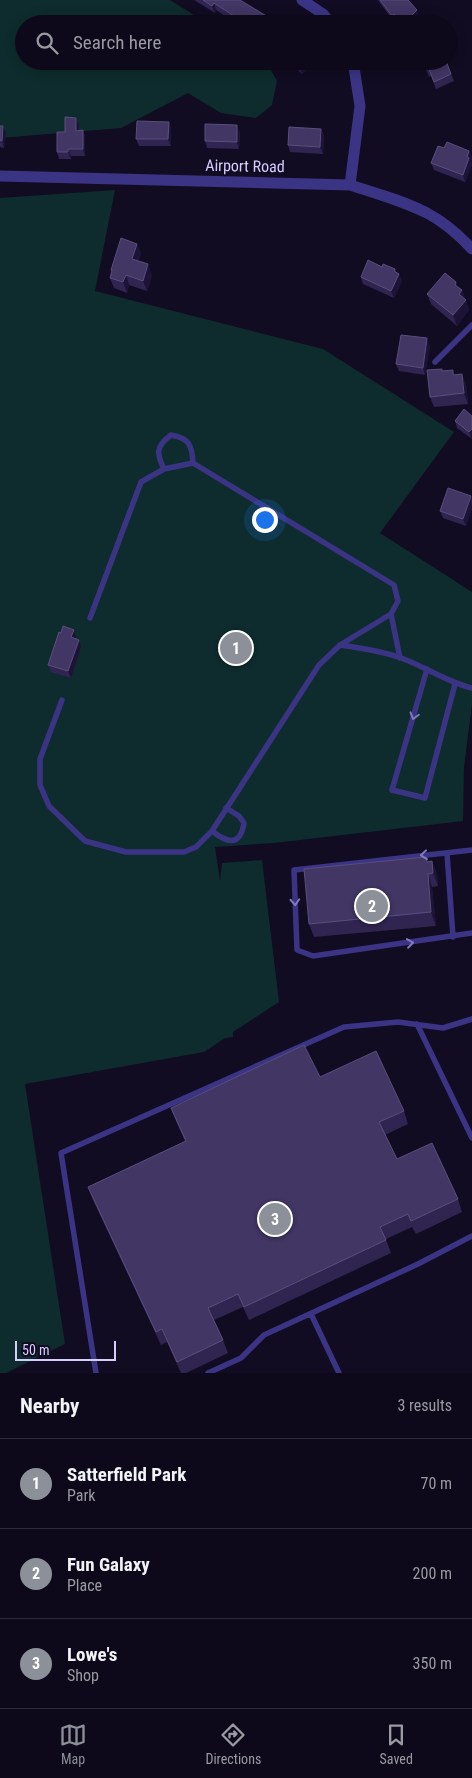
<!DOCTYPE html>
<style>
:root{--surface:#0d091a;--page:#1b1727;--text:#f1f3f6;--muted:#9a9aa2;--line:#2d2a39;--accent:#8c9099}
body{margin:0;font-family:"Roboto Condensed",sans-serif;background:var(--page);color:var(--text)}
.scale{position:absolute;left:15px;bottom:12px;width:101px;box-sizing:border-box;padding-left:5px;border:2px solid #d6cdff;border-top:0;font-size:14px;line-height:18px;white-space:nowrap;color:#d6cdff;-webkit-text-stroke:4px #110c22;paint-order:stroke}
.you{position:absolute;left:264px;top:519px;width:18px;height:18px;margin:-12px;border:4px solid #fff;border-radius:50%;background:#1a73e8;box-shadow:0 0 0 8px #1a73e833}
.badge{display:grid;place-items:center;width:32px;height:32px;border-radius:50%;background:var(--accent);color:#fff;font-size:16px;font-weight:700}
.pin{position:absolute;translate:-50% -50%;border:2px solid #fff;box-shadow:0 1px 5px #0006}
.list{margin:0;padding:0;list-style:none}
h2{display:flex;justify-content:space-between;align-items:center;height:65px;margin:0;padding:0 20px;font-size:21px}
h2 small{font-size:16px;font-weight:400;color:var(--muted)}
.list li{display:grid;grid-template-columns:32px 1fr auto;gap:15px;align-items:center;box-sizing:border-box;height:90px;padding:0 20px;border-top:1px solid var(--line)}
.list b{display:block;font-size:19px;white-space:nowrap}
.list p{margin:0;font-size:16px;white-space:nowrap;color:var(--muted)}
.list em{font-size:16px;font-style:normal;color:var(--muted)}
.icon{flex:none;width:28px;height:28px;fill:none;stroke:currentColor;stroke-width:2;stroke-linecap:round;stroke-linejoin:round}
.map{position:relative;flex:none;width:472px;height:1373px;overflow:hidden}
.search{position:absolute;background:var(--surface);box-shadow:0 2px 12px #0003;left:15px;right:15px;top:15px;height:55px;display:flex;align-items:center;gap:12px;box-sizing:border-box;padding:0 18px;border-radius:28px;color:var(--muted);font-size:19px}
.sheet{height:335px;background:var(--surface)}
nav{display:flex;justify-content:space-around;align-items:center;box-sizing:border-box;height:70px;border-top:1px solid var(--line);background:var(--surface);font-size:14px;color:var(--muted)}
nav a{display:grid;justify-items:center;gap:2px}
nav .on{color:var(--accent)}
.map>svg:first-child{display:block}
.green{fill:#0e2c2d}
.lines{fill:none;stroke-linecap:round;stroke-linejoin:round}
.lane{stroke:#3b3485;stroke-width:5.5}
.street{stroke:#3b3485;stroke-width:11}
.wall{fill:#302451}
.shaded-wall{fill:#1c1336}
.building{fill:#413664;stroke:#594e7c}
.oneway{stroke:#8179bc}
.labels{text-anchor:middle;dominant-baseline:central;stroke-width:4;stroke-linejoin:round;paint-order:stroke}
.street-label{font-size:16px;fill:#d6cdff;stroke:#110c22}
</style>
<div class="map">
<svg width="472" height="1373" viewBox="0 0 472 1373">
<rect width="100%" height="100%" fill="#110c22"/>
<path class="green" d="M 0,0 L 170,0 L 208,24 L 24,24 L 24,61 L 266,61 L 277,81 L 272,105 L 256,118 L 221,113 L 188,93 L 121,128 L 0,138 Z
M 115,190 L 95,291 L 323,349 L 454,432 L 380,533 L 472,592 L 472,704 L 464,767 L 463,821 L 274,843 L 215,847 L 220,881 L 222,863 L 262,860 L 279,1002 L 233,1032 L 233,1037 L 225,1038 L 204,1052 L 25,1084 L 65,1344 L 6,1373 L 0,1373 L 0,198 Z"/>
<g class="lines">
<path class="lane" d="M 435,362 L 472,325
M 164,469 C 156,453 156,446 171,435 C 189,438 192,445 193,463
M 391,614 L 400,658
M 340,645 C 360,648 382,651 401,658 C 426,667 447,682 472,688
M 427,669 L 392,790 L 425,798 L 455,684
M 62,700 L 40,759 L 40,785 L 49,806 L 85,841 L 126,852 L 184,852 L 196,847 L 212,831 L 319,665 L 340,645 L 391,614 L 398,601 L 394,585 L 193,463 L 164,469 L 141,482 L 90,618
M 212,831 C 226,842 240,848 244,823 L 239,816 L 226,808
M 472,850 L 294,870 L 297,950 L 313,956 L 472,933
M 447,853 L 453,937
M 417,1024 L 472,1138
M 311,1314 L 339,1373
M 96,1373 L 61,1153 L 344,1027 L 398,1022 L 443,1028 L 472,1019
M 208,1373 L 241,1358 L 264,1335 L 418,1264 L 472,1236"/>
<path class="street" d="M 302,0 L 323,14 L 331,24
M 0,176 L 350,185 C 376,193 403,201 427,213 C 444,222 459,235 472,249
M 350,185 L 360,106 L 353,61"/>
</g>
<path class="wall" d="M 194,0 L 240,0 L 270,24 L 237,24 L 216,10 L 215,13 Z
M 378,0 L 408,0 L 420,18 L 413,24 L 399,24 L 397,21 L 395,23 L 380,3 Z
M 289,61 L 314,61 L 302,74 Z
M 423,61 L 446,61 L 454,81 L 436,89 L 431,76 L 429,77 Z
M 76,118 L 79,125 L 79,130 L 83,130 L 85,137 L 85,156 L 71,156 L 71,159 L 59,159 L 57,152 L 65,132 Z
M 169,122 L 171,129 L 171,146 L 139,146 L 136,139 Z
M 0,126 L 6,133 L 4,148 L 0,147 Z
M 321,129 L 324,136 L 323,154 L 290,152 L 288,145 Z
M 240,132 L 239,149 L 207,148 L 205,141 Z
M 444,148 L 469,151 L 472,158 L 471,161 L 472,165 L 465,182 L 434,170 L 431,163 Z
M 137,244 L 141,254 L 138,261 L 152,275 L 147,291 L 129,285 L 127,293 L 114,288 L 110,278 L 112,272 L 111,270 Z
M 382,267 L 395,269 L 396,272 L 399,274 L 402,281 L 394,298 L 363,284 L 361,277 Z
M 456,282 L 458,287 L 462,290 L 469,310 L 457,326 L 431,304 L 427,294 Z
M 430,345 L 425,375 L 399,371 L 396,364 Z
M 453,370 L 454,375 L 466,384 L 468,404 L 434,407 L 430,397 Z
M 464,409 L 472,439 L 457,428 L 455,421 Z
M 472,498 L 472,508 L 466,526 L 443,518 L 440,511 Z
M 76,637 L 76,639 L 81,647 L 71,678 L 51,672 L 48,665 Z
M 432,861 L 437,874 L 438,886 L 432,887 L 436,926 L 314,937 L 309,924 L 428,862 Z
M 320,1077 L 404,1111 L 408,1124 L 385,1135 L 397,1159 L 458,1199 L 462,1212 L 416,1234 L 412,1227 L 386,1239 L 391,1253 L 249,1320 L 243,1307 L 214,1320 L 223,1340 L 228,1353 L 186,1373 L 181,1373 L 167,1342 L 161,1345 L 93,1200 L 88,1187 L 185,1141 L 176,1121 L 171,1108 Z"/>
<path class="shaded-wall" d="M 214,3 L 216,10 L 215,13 L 212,6 Z
M 417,10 L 420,18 L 413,24 L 403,24 Z
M 394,14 L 397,21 L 395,23 L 392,16 Z
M 268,17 L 270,24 L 263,24 Z
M 304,61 L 314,61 L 302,74 L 299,67 Z
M 76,118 L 79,125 L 79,138 L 76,131 Z
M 169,122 L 171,129 L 171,146 L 168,139 Z
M 237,125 L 240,132 L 239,149 L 237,142 Z
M 3,126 L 6,133 L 4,148 L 2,141 Z
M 321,129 L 324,136 L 323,154 L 320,147 Z
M 83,130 L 85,137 L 85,156 L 83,149 Z
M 68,149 L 71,156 L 71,159 L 68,152 Z
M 469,151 L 472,158 L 471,161 L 472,165 L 465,182 L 463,175 Z
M 137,244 L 141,254 L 136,269 L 132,259 Z
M 148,264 L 152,275 L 147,291 L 143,281 Z
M 399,274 L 402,281 L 394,298 L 391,291 Z
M 126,275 L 129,285 L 127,293 L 123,282 Z
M 456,282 L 460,293 L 462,290 L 469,310 L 457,326 L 453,315 L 455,285 Z
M 427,338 L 430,345 L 425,375 L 423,368 Z
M 462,374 L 466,384 L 468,404 L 464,393 Z
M 472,429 L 472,439 L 469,432 Z
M 471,496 L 472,508 L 466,526 L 463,519 Z
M 74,630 L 76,637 L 74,644 L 71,637 Z
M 79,640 L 81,647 L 71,678 L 68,671 Z
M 432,861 L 437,874 L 438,886 L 433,873 Z
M 428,874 L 432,887 L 436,926 L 431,912 Z"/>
<path class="building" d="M 203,0 L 240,0 L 268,17 L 263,24 L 246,24 L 214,3 L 212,6 Z
M 380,0 L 408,0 L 417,10 L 403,24 L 394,14 L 392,16 Z
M 293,61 L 304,61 L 299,67 Z
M 423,61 L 446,61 L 451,74 L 434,82 L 429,69 L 426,70 Z
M 65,117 L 76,118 L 76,131 L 83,130 L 83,149 L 68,149 L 68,152 L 57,152 L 57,132 L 65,132 Z
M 137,121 L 169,122 L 168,139 L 136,139 Z
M 205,124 L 237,125 L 237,142 L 205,141 Z
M 0,126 L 3,126 L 2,141 L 0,140 Z
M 289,127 L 321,129 L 320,147 L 288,145 Z
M 447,142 L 469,151 L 467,157 L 469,158 L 463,175 L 431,163 L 438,146 L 444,148 Z
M 121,238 L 137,244 L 132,259 L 148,264 L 143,281 L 126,275 L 123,282 L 110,278 L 112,270 L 111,270 Z
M 368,260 L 382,267 L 383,264 L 395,269 L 394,271 L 399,274 L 391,291 L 361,277 Z
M 445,273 L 456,282 L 455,285 L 462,290 L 459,294 L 466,300 L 453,315 L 427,294 Z
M 401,335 L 427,338 L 423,368 L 396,364 Z
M 442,369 L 442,371 L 453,370 L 453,375 L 462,374 L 464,393 L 430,397 L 427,370 Z
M 464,409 L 472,416 L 472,429 L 469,432 L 455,421 Z
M 448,488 L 471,496 L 463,519 L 440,511 Z
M 63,626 L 74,630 L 71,637 L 79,640 L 68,671 L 48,665 L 59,632 L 61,633 Z
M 426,857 L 427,862 L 432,861 L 433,873 L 428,874 L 431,912 L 309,924 L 304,869 Z
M 304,1045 L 320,1077 L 376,1051 L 404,1111 L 379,1122 L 397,1159 L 432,1143 L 458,1199 L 411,1221 L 408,1214 L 380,1227 L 386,1240 L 244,1307 L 238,1294 L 208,1308 L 223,1340 L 177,1362 L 162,1329 L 156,1332 L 88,1187 L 186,1141 L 171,1108 Z"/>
<defs><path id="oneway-chevron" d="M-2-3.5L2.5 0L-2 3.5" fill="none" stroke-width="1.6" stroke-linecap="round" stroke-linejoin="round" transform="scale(1.25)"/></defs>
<g class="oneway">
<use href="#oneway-chevron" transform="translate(414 716) rotate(106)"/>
<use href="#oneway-chevron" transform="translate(424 855) rotate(174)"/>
<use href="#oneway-chevron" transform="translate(295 902) rotate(87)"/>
<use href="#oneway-chevron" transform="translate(410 943) rotate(-8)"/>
</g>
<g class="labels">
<g class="street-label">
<text transform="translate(245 166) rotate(1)">Airport Road</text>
</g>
</g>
</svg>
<div class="scale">50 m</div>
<div class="you"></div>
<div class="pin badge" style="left:236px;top:648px">1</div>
<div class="pin badge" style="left:372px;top:906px">2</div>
<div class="pin badge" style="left:275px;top:1219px">3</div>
<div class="search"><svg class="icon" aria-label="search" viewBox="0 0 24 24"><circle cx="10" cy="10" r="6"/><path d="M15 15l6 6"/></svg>Search here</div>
</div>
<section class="sheet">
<h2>Nearby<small>3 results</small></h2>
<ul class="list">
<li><span class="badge">1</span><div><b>Satterfield Park</b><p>Park</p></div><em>70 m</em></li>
<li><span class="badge">2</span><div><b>Fun Galaxy</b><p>Place</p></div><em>200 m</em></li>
<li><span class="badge">3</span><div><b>Lowe's</b><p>Shop</p></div><em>350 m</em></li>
</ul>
</section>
<nav>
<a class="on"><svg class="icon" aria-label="map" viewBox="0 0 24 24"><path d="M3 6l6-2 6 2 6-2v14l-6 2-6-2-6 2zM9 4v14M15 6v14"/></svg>Map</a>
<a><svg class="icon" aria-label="directions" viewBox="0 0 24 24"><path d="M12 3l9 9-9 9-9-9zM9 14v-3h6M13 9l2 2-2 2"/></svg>Directions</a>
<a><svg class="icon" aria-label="saved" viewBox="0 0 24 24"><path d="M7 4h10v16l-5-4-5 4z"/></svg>Saved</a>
</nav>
